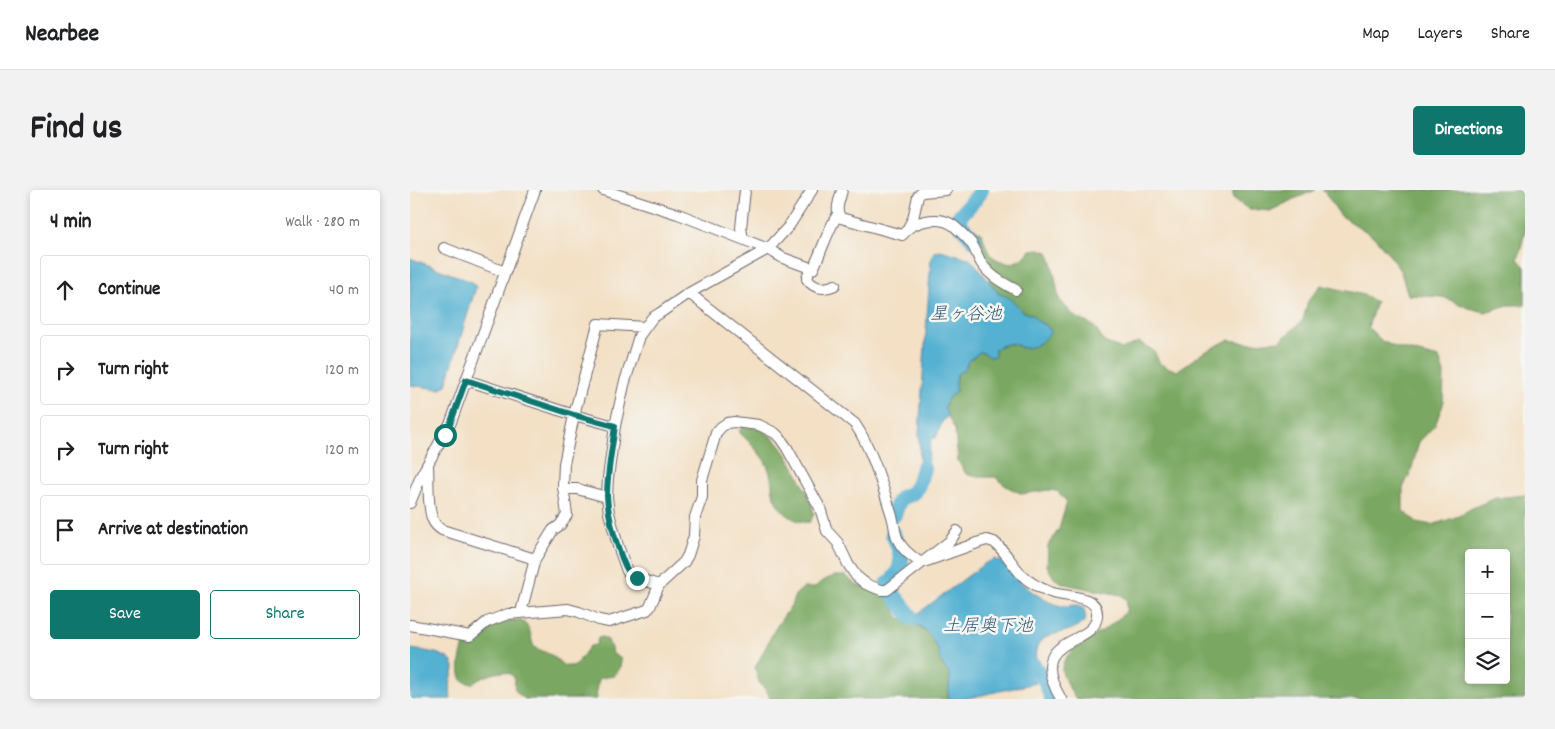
<!DOCTYPE html>
<meta charset="utf-8">
<style>
:root{--surface:#fff;--page:#f2f2f2;--text:#202124;--muted:#757577;--line:#e0e0e0;--accent:#0f766e}
body{margin:0;font-family:Dekko,"Klee One",sans-serif;background:var(--page);color:var(--text)}
.controls{position:absolute;right:15px;bottom:15px;display:grid;overflow:hidden;border-radius:5px;box-shadow:0 2px 8px #0003}
.controls button{width:45px;height:45px;display:grid;place-items:center;padding:0;border:0;border-bottom:1px solid var(--line);background:var(--surface);color:var(--text);font:25px sans-serif}
.stop{position:absolute;width:15px;height:15px;margin:-11px;border:4px solid #0f766e;border-radius:50%;background:#fff}
.stop.end{background:#0f766e;border-color:#fff;box-shadow:0 1px 5px #0008}
.list{margin:0;padding:0;list-style:none}
h2{display:flex;justify-content:space-between;align-items:center;height:65px;margin:0;padding:0 20px;font-size:21px}
h2 small{font-size:16px;font-weight:400;color:var(--muted)}
.list li{display:grid;grid-template-columns:32px 1fr auto;gap:15px;align-items:center;box-sizing:border-box;height:70px;margin:0 10px 10px;padding:0 10px;border:1px solid var(--line);border-radius:5px}
.list b{display:block;font-size:19px;white-space:nowrap}
.list em{font-size:16px;font-style:normal;color:var(--muted)}
.actions{display:flex;gap:10px;padding:15px 20px}
.actions a{flex:1;padding:11px 0;border:1px solid var(--accent);border-radius:5px;text-align:center;font-size:18px;color:var(--accent)}
.actions .main{background:var(--accent);color:#fff}
.icon{flex:none;width:28px;height:28px;fill:none;stroke:currentColor;stroke-width:2;stroke-linecap:round;stroke-linejoin:round}
.map{position:relative;flex:none;width:1115px;height:509px;overflow:hidden;border-radius:5px}
header{display:flex;align-items:center;gap:30px;box-sizing:border-box;height:70px;padding:0 25px;background:var(--surface);border-bottom:1px solid var(--line)}
header strong{font-size:24px}
nav{display:flex;gap:28px;margin-inline-start:auto;font-size:18px}
.intro{display:flex;align-items:center;justify-content:space-between;box-sizing:border-box;height:120px;padding:0 30px}
h1{margin:0;font-size:35px}
.button{padding:12px 22px;border-radius:5px;background:var(--accent);color:#fff;font-size:18px;font-weight:700}
main{display:flex;gap:30px;padding:0 30px}
aside{flex:1;background:var(--surface);border-radius:5px;box-shadow:0 2px 8px #0003}
.map>svg:first-child{display:block}
.forest{fill:#7aa862;stroke:#4e654e;fill-rule:evenodd}
.water{fill:#54b1d2;stroke:#3b6a86}
.lines{fill:none;stroke-linecap:round;stroke-linejoin:round}
.river{stroke:#54b1d2;stroke-width:16}
.street-casing{stroke:#6b646b;stroke-width:12}
.street{stroke:#fff;stroke-width:10}
.route{stroke:#0f766e;stroke-width:6}
.labels{text-anchor:middle;dominant-baseline:central;stroke-width:5;stroke-linejoin:round;paint-order:stroke}
.water-label{font-size:18px;font-style:italic;fill:#365b77;stroke:#f6f6f2}
</style>
<header>
<strong>Nearbee</strong>
<nav><a>Map</a><a>Layers</a><a>Share</a></nav>
</header>
<div class="intro"><h1>Find us</h1><a class="button">Directions</a></div>
<main>
<aside>
<h2>4 min<small>Walk · 280 m</small></h2>
<ul class="list">
<li><svg class="icon" aria-label="ahead" viewBox="0 0 24 24"><path d="M12 20V5M6 11l6-6 6 6"/></svg><div><b>Continue</b></div><em>40 m</em></li>
<li><svg class="icon" aria-label="right" viewBox="0 0 24 24"><path d="M7 20v-9h11M14 6l5 5-5 5"/></svg><div><b>Turn right</b></div><em>120 m</em></li>
<li><svg class="icon" aria-label="right" viewBox="0 0 24 24"><path d="M7 20v-9h11M14 6l5 5-5 5"/></svg><div><b>Turn right</b></div><em>120 m</em></li>
<li><svg class="icon" aria-label="arrive" viewBox="0 0 24 24"><path d="M6 21V4h12l-3 4 3 4H6"/></svg><div><b>Arrive at destination</b></div></li>
</ul>
<div class="actions"><a class="main">Save</a><a>Share</a></div>
</aside>
<div class="map">
<svg width="1115" height="509" viewBox="0 0 1115 509">
<rect width="100%" height="100%" fill="#f6f6f2"/>
<filter id="ink" filterUnits="userSpaceOnUse"><feTurbulence type="fractalNoise" baseFrequency=".02" numOctaves="2"/><feDisplacementMap in="SourceGraphic" scale="10" xChannelSelector="R" yChannelSelector="G"/><feConvolveMatrix kernelMatrix="1 2 1 2 8 2 1 2 1" color-interpolation-filters="sRGB"/></filter>
<filter id="wash" filterUnits="userSpaceOnUse"><feTurbulence type="fractalNoise" baseFrequency=".0096" numOctaves="4" result="noise"/><feDisplacementMap in="SourceGraphic" scale="20" xChannelSelector="R" yChannelSelector="G"/><feGaussianBlur stdDeviation="1.12" result="paint"/><feColorMatrix in="noise" values="0 0 0 0 0 0 0 0 0 0 0 0 0 0 0 0 0 1.4 0 .05"/><feComposite in="paint" operator="in"/></filter>
<g filter="url(#wash)">
<rect width="100%" height="100%" fill="#f3e0c5"/>
<path class="forest" d="M 823,0 L 906,0 L 884,9 L 860,21 L 838,19 L 823,8 Z
M 912,0 L 1115,0 L 1115,42 L 1108,69 L 1115,77 L 1115,115 L 1098,115 L 1075,122 L 1059,118 L 1033,107 L 998,105 L 991,82 L 978,63 L 963,46 L 930,25 L 916,4 Z
M 564,38 L 572,44 L 575,54 L 580,65 L 588,70 L 600,74 L 612,69 L 621,60 L 629,59 L 638,62 L 642,72 L 649,109 L 664,126 L 684,136 L 694,152 L 712,159 L 729,152 L 744,161 L 750,174 L 767,181 L 791,164 L 818,150 L 841,153 L 870,151 L 893,130 L 898,111 L 911,95 L 954,105 L 966,112 L 958,137 L 972,151 L 985,157 L 1029,168 L 1034,183 L 1033,215 L 1025,235 L 1009,252 L 1001,281 L 993,298 L 993,321 L 1007,332 L 1022,335 L 1049,326 L 1062,318 L 1086,308 L 1115,305 L 1115,509 L 690,509 L 680,508 L 678,509 L 666,509 C 661,501 654,491 652,481 C 650,462 682,448 695,439 C 702,434 709,428 716,422 L 717,410 L 711,405 L 654,394 L 644,388 L 637,376 L 638,355 L 649,339 L 657,312 L 647,301 L 638,300 L 612,304 L 596,296 L 585,287 L 567,287 L 556,284 L 548,271 L 545,240 L 534,219 L 538,208 L 546,201 L 545,193 L 547,184 L 555,179 L 558,171 L 570,162 L 574,163 L 580,167 L 585,166 L 585,159 C 596,153 602,152 612,158 L 637,136 L 629,132 L 622,125 L 611,121 L 606,114 L 596,106 L 589,104 L 580,93 L 578,75 L 574,63 L 559,42 ZM 1059,363 L 1096,363 L 1096,490 L 1059,490 Z
M 332,237 C 361,236 374,258 386,281 C 394,296 400,307 404,324 L 400,332 C 385,334 369,321 364,307 C 362,298 362,289 359,280 C 354,266 341,254 330,243 L 330,239 Z
M 424,386 L 436,386 L 446,395 L 477,405 L 489,428 L 507,435 L 520,444 L 528,459 L 530,470 L 540,485 L 538,509 L 360,509 L 358,503 L 349,492 L 345,478 L 365,439 L 382,414 L 385,405 L 393,398 L 404,398 L 412,391 Z
M 110,430 C 123,438 119,445 124,457 L 143,466 L 154,476 L 165,476 L 180,456 L 186,455 L 188,448 L 192,447 L 198,450 L 203,464 L 211,469 L 211,472 L 209,480 L 204,486 L 190,488 C 186,496 186,500 187,509 L 115,509 C 112,507 108,504 106,501 C 102,495 108,488 100,484 C 93,479 78,485 70,489 C 69,489 64,493 63,493 C 59,494 55,492 52,490 C 46,478 52,463 55,450 L 61,451 C 79,437 87,431 110,430 Z"/>
<path class="water" d="M 530,60 L 558,68 L 565,74 L 589,104 L 596,106 L 606,114 L 611,121 L 622,125 L 629,132 L 637,136 L 641,142 C 635,150 622,161 611,157 C 609,157 607,154 604,154 C 598,152 591,156 585,159 L 585,166 L 580,167 L 574,163 L 570,162 L 558,171 L 555,179 L 547,184 L 545,193 L 546,201 L 538,208 L 534,219 L 538,225 L 532,232 L 526,248 L 522,248 C 518,258 521,270 513,278 L 510,273 L 509,243 L 521,68 L 524,62 Z
M 0,68 L 62,92 L 66,97 L 36,195 L 30,199 L 0,195 Z
M 585,369 L 594,373 L 609,391 L 624,403 L 639,412 L 651,416 L 668,415 L 674,419 L 676,429 C 663,449 621,436 626,470 C 622,476 621,481 622,488 L 626,493 L 554,509 L 538,509 L 540,485 L 530,470 L 528,459 L 519,444 L 513,438 L 501,432 L 502,428 L 574,374 Z
M 0,459 C 12,461 43,462 44,478 C 44,482 42,486 41,489 C 40,496 40,502 41,509 L 0,509 Z"/>
<g class="lines">
<path class="river" d="M 564,50 L 549,33 L 549,27 L 569,4 L 571,0
M 484,325 L 488,313 L 491,308 L 503,303 L 508,295 L 513,278
M 483,344 C 492,364 497,378 478,394 L 483,404 L 502,428
M 623,475 L 635,490 L 642,509"/>
</g>
</g>
<g filter="url(#ink)">
<g class="lines">
<g class="street-casing">
<path id="street" d="M 193,0 L 268,24 L 358,59 L 373,68 L 403,79 C 412,61 417,41 428,24
M 432,0 C 430,10 424,20 431,28 L 492,45 C 495,43 497,39 500,37 C 511,30 530,27 541,34 C 544,35 559,50 561,53 C 566,59 567,67 572,74 C 580,86 593,93 606,100
M 498,38 L 503,29 L 508,6 L 512,2 L 536,0
M 333,49 L 331,38 L 335,0
M 34,58 L 95,82
M 400,78 L 397,89 C 404,99 414,100 425,95
M 279,103 L 445,234 C 463,261 472,295 482,326 C 485,335 484,344 489,352 C 494,362 503,367 511,373 L 570,352 L 577,350 L 584,352 C 595,361 602,374 611,384 C 619,393 630,398 640,402 C 654,408 689,403 687,426 C 685,458 613,444 651,509
M 56,190 L 164,225 L 205,236
M 18,275 C 19,291 17,313 22,328 C 24,334 27,337 32,340 L 125,369
M 153,299 L 167,299 L 197,307
M 0,313 L 11,286 L 41,232 L 125,0
M 249,395 C 238,391 226,390 217,381 L 208,356 L 199,323 L 197,307 L 198,288 L 205,236 L 214,195 L 229,146 L 242,128 L 250,123 L 279,103 L 358,59 L 379,36 L 402,0
M 111,422 L 125,369 L 143,340 L 150,335 L 157,325 L 153,296 L 154,274 L 164,225 L 188,134 L 235,137
M 0,435 L 60,446 L 77,432 L 98,424 L 158,419 L 169,422 L 189,430 L 199,432 L 237,420 L 240,417 L 249,395 L 274,372 L 278,365 L 284,346 L 285,327 L 292,307 L 292,290 L 304,250 L 306,243 L 311,237 L 317,233 L 324,232 L 349,235 L 365,243 L 370,248 L 377,258 L 410,318 L 417,341 L 428,353 L 438,374 L 446,386 L 456,394 L 471,400 L 477,400 L 540,351 L 547,341"/>
</g>
<use href="#street" class="street"/>
</g>
</g>
<g class="lines" filter="url(#ink)">
<path class="route" d="M 35,245 L 41,232 L 56,190 L 164,225 L 205,236 C 202,259 197,283 197,306 C 198,324 203,343 209,360 C 213,371 216,383 227,388"/>
</g>
<g class="labels">
<g class="water-label">
<text x="556" y="125">星ヶ谷池</text>
<text x="578" y="437">土居奥下池</text>
</g>
</g>
</svg>
<div class="controls">
<button>+</button>
<button>−</button>
<button><svg class="icon" aria-label="layers" viewBox="0 0 24 24"><path d="M12 4l9 5-9 5-9-5zM3 14l9 5 9-5"/></svg></button>
</div>
<div class="stop" style="left:35px;top:245px"></div>
<div class="stop end" style="left:227px;top:388px"></div>
</div>
</main>
